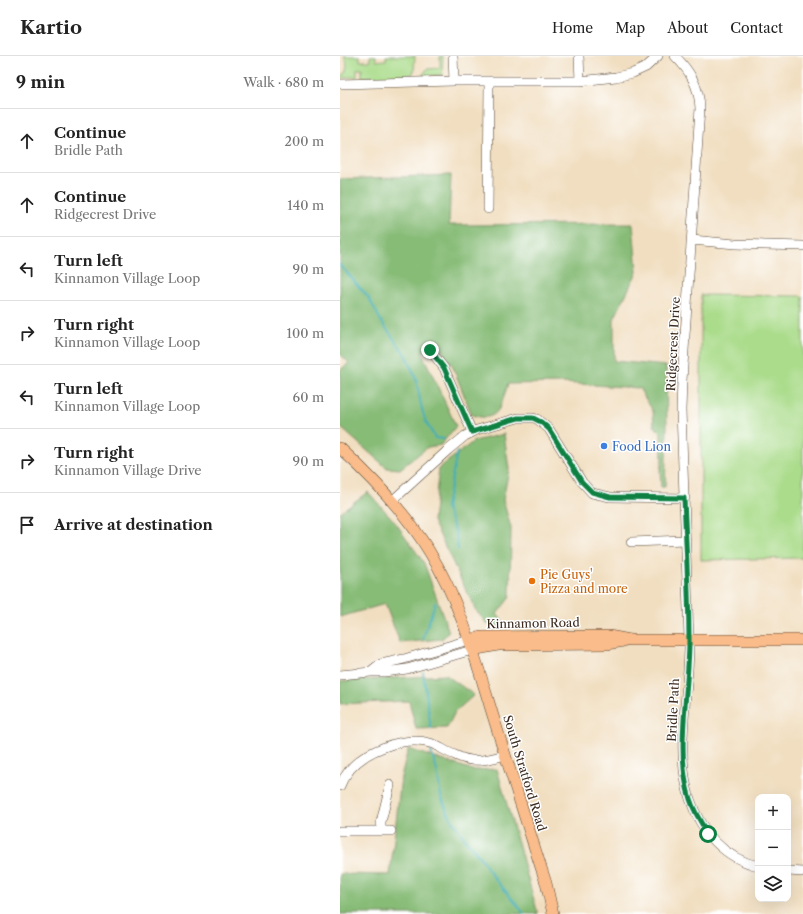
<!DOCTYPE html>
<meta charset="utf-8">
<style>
:root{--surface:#fff;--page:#f2f2f2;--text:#222;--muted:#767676;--line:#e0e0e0}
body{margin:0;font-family:"Libre Caslon Text",serif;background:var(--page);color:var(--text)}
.controls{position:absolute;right:12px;bottom:12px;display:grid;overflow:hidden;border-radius:8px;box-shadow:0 4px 16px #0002}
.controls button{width:36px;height:36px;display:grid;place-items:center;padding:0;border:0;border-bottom:1px solid var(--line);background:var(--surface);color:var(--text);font:20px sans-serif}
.stop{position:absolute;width:12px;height:12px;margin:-9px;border:3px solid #0b8043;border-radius:50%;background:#fff}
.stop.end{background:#0b8043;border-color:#fff;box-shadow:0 1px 4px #0008}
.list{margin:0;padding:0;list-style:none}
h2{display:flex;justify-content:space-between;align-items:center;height:52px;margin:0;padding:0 16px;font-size:17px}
h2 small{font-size:13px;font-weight:400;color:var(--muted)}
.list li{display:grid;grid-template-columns:26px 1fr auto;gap:12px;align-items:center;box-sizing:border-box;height:64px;padding:0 16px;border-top:1px solid var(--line)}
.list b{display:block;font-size:15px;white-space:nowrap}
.list p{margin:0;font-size:13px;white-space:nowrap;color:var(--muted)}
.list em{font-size:13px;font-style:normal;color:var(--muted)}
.icon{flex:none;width:22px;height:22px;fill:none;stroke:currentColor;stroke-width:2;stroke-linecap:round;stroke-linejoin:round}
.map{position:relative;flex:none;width:463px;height:858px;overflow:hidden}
header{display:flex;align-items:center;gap:24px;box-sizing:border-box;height:56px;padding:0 20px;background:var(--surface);border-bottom:1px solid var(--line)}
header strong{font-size:19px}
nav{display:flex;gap:22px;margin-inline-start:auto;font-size:14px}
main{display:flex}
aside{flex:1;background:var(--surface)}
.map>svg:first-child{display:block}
.green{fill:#aadc8b;stroke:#728354}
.forest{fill:#87bc77;stroke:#61734a}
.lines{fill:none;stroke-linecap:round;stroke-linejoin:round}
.stream{stroke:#3cadb7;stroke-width:2}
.minor-casing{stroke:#564536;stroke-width:10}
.major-casing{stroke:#564536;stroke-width:12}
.minor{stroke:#fff;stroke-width:9}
.major{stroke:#f9bc8a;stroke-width:11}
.route{stroke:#0b8043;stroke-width:5}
.shop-dot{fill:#3f7fe0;stroke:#fff;stroke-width:1.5}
.food-dot{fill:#e8710a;stroke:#fff;stroke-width:1.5}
.labels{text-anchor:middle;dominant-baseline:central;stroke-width:3;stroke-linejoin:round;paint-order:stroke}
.street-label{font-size:12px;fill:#3b2a1e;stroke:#fff}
.shop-label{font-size:12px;fill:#366cbe;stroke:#fff;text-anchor:start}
.food-label{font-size:12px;fill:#c56008;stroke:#fff;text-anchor:start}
</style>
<header>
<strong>Kartio</strong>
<nav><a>Home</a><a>Map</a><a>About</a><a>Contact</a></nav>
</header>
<main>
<aside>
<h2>9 min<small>Walk · 680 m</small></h2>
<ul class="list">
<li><svg class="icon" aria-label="ahead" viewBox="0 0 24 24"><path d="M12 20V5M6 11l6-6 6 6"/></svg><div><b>Continue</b><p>Bridle Path</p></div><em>200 m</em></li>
<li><svg class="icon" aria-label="ahead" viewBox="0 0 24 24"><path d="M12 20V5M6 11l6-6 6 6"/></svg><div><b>Continue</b><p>Ridgecrest Drive</p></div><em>140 m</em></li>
<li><svg class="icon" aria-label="left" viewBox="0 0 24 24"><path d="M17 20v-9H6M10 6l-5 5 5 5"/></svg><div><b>Turn left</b><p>Kinnamon Village Loop</p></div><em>90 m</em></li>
<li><svg class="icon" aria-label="right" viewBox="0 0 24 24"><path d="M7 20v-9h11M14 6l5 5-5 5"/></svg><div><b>Turn right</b><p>Kinnamon Village Loop</p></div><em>100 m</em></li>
<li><svg class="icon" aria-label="left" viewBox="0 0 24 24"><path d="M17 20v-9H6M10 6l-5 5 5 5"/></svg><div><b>Turn left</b><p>Kinnamon Village Loop</p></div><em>60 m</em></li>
<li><svg class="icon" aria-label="right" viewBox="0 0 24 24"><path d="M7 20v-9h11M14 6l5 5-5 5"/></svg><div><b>Turn right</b><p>Kinnamon Village Drive</p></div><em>90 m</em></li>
<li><svg class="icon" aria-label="arrive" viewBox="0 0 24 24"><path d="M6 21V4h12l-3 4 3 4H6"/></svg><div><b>Arrive at destination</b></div></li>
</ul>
</aside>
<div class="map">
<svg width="463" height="858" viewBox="0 0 463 858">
<rect width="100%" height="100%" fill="#fff"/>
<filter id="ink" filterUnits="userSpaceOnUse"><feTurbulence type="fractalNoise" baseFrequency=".025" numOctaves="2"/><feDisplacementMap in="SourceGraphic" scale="8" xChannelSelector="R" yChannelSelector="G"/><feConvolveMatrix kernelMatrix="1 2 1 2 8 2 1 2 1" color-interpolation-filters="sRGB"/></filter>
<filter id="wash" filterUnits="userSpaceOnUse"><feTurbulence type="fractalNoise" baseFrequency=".012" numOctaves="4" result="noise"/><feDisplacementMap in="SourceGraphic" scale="16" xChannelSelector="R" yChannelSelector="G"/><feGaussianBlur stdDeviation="0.9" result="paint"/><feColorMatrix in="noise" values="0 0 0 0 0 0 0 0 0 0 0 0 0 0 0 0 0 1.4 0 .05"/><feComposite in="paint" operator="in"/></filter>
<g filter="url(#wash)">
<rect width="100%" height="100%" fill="#f1dec0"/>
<path class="green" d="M 4,0 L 20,0 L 20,5 L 30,5 L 30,0 L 36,0 L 36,5 L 46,4 L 46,0 L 75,0 L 74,15 L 71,20 L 22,21 L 22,13 L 17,13 L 17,21 L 0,22 L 0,20 L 5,17 C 8,10 7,6 4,0 Z
M 100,0 L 103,0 L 102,19 L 82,20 L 87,13 L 100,12 Z
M 361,239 L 463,240 L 463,502 L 361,504 Z"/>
<path class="forest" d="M 111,119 L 109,169 L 293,168 L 297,216 L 274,263 L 274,305 L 326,310 L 327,373 L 325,431 L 321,431 L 320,414 L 322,403 L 321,377 L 314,370 L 313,355 L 299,332 L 223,327 L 168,328 C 161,348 160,368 132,359 L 112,309 L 95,285 L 82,297 L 116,370 L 101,389 L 88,391 L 60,413 L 47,412 L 0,371 L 0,314 L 9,307 L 0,298 L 0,123 Z
M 164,378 L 169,413 L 163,444 L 171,472 L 170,541 L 157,558 L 164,567 L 174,568 L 175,571 L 161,571 L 147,568 L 135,553 L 93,465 L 99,412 L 134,385 Z
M 28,436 L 55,466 L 84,507 L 109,576 L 102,583 L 60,587 L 45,548 L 0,561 L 0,456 Z
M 106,619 L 134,639 L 115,656 L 107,672 L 76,673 L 69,645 L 0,648 L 0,625 Z
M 68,693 L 133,714 L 157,713 L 198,858 L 0,858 L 0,818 L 50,819 L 61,721 Z"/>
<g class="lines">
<path class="stream" d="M 0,209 L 29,242 L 41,265 L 65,298 L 76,323 L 82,354 L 86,366 L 95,382 L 104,383
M 117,396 L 106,451 L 116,477 L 118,494
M 83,583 L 95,547
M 83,616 L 91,673
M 91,695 L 97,715 L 101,740 L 111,763 L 125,783 L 142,804 L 152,819 L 179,851 L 184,858"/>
</g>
</g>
<g filter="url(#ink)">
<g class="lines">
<g class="minor-casing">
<path id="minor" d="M 113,0 L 114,25
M 239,0 L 240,25
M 335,0 C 350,15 359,30 360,52 L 342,325 L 341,354 C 344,430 347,507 349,584 C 350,634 334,695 350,743 C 361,776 384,802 418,810
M 0,28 L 114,25 L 240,25 L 276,21 L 293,17 L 306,11 L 318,0
M 148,153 L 149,26
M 352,184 L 395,188 L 463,190
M 90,294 L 104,312 L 132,376
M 52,445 L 108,394 L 125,380 L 137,374 L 178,362 L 193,362 L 197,363 L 209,373 L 242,426 L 252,437 L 270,441 L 345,442
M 291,486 L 346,484
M 31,616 L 41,608 L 64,603 L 129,584
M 0,619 L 31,616 L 44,616 L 67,613 L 132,594
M 0,730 C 2,726 3,722 6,719 C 21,695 63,680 90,687 C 99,690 106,696 115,699 C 133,708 147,704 165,699
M 0,775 L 51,775
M 41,775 L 41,766 L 50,729
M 448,815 L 463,816"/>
</g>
<g class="major-casing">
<path id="major" d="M 0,392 C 34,423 65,456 89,495 C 118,542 134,597 150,650 C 168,709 187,768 206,827 L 213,858
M 129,584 L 141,581 L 269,580 L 290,584 L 463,584
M 132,594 L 158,589 L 268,588 L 283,585"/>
</g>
<use href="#minor" class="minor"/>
<use href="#major" class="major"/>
</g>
</g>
<g class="lines" filter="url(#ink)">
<path class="route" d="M 90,294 L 104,312 L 132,376 L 178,362 L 193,362 L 201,366 L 209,373 L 242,426 L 252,436 L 270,441 L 344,442 C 346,490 349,538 349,585 C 349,634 335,697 350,743 C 354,756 361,767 368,778"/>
</g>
<circle class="shop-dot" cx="264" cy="390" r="4"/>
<circle class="food-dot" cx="192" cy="525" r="4"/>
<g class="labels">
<g class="street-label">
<text transform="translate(333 288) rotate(-87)">Ridgecrest Drive</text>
<text transform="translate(193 567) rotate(-1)">Kinnamon Road</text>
<text transform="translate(333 654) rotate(-87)">Bridle Path</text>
<text transform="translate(185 717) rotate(73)">South Stratford Road</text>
</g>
<g class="shop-label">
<text x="272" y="390">Food Lion</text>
</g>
<g class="food-label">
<text x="200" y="518">Pie Guys'<tspan x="200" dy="14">Pizza and more</tspan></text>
</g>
</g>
</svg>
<div class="controls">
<button>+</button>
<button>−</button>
<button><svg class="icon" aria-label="layers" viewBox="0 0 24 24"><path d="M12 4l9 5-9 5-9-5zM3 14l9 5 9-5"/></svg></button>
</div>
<div class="stop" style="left:368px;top:778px"></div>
<div class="stop end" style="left:90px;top:294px"></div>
</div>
</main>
